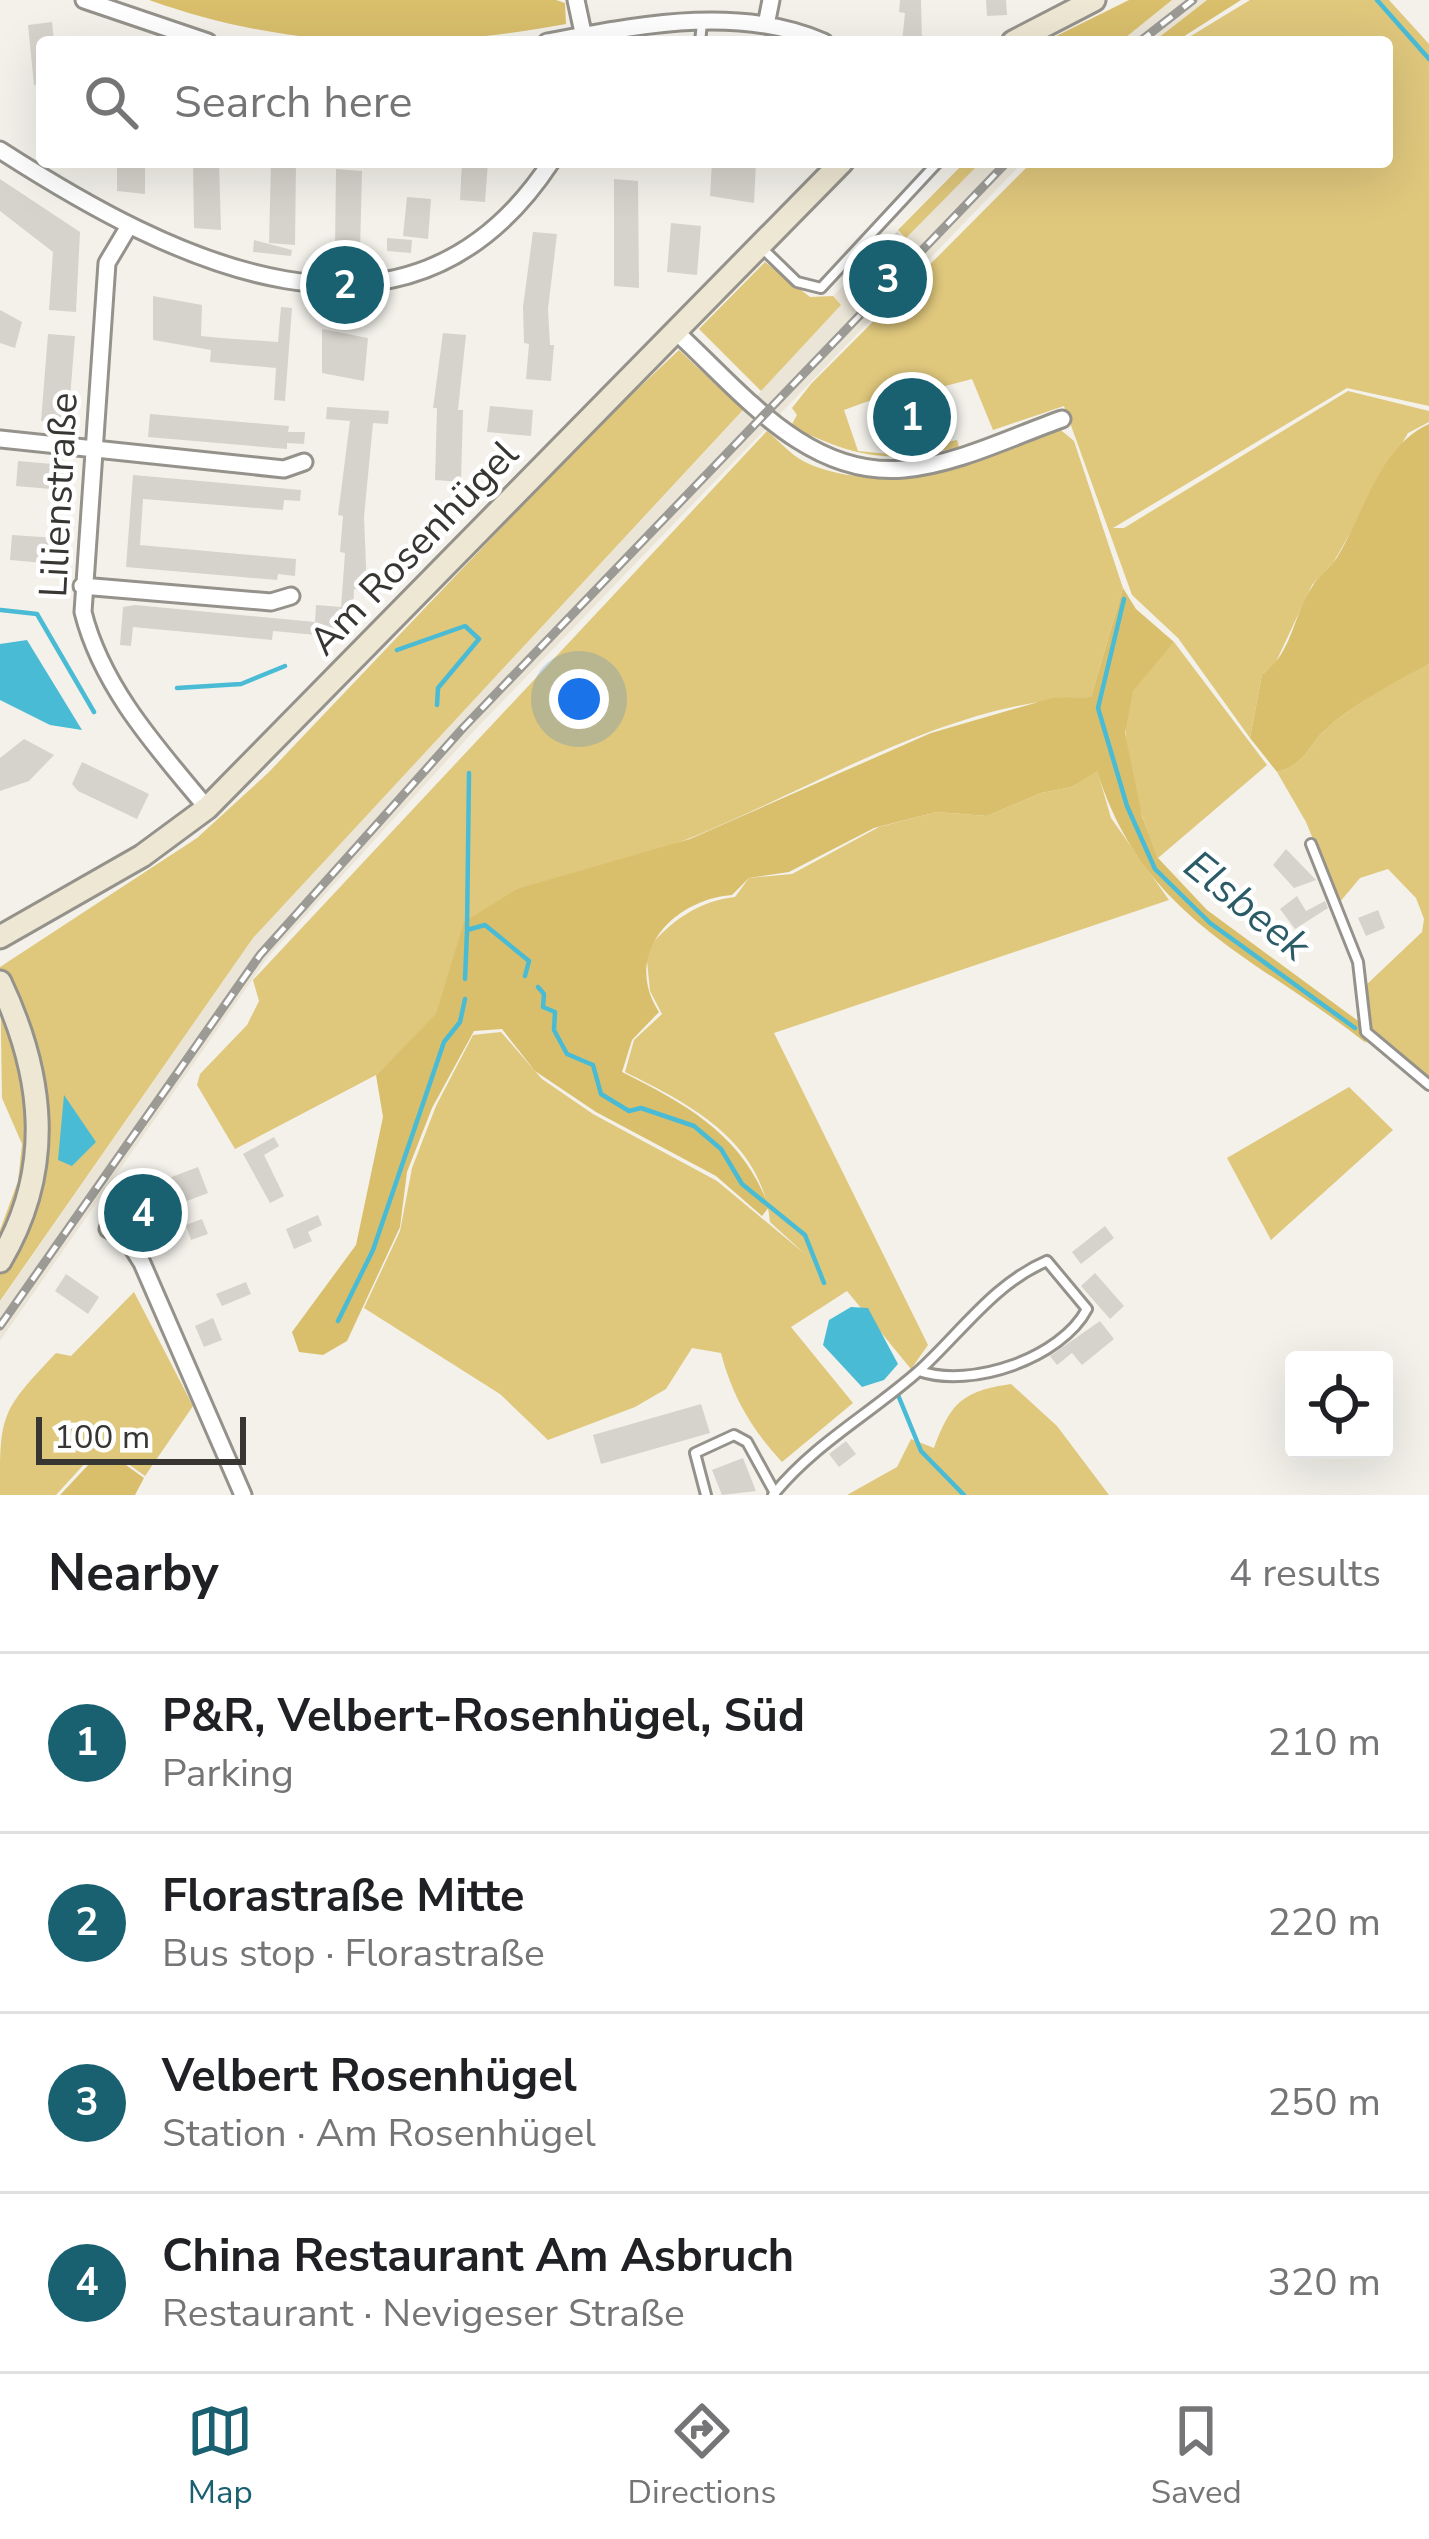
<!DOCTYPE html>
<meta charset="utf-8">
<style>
:root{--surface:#fff;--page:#f6f6f6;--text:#202124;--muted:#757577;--line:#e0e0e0;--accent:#196171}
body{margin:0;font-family:"Nunito Sans",sans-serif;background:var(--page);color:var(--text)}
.controls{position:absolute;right:36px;bottom:36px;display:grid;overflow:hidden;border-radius:12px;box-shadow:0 12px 48px #0002}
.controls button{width:108px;height:108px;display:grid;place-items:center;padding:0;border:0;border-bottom:3px solid var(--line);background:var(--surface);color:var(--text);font:60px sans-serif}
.scale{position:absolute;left:36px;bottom:30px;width:210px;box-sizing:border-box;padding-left:12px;border:6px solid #373633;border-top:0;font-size:33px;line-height:42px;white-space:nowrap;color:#373633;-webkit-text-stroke:9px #fff;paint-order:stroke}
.you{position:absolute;left:579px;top:699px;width:42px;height:42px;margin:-30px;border:9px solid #fff;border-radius:50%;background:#1a73e8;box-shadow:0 0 0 18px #1a73e833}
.badge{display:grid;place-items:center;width:78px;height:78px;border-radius:50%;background:var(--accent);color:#fff;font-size:39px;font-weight:700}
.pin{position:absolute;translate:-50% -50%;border:6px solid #fff;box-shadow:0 3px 12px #0006}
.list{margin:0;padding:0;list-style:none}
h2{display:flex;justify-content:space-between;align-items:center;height:156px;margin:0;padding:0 48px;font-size:51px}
h2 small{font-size:39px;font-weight:400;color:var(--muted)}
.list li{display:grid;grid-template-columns:78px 1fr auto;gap:36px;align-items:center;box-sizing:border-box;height:180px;padding:0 48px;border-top:3px solid var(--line)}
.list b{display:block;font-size:45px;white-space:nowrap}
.list p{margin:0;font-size:39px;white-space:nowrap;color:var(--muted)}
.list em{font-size:39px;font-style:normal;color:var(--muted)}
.icon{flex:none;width:66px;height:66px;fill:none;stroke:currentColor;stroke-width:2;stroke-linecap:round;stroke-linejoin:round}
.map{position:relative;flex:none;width:1429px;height:1495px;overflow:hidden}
.search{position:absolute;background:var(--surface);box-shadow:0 12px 48px #0002;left:36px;right:36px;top:36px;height:132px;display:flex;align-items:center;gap:30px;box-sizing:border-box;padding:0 42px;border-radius:12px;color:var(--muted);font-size:45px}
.sheet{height:876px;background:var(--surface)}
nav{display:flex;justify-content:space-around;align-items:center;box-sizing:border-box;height:168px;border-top:3px solid var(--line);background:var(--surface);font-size:33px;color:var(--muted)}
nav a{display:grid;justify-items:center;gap:6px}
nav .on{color:var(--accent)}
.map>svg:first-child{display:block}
.built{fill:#eae5d7}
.green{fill:#dfc77c}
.forest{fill:#d9bf6c}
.water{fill:#4abbd5}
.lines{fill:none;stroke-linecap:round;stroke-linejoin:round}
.stream{stroke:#4abbd5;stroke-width:4.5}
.building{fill:#d6d3cc}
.lane-casing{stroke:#94928b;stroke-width:14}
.street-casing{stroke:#94928b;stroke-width:21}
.secondary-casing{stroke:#94928b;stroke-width:27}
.lane{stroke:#fff;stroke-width:8}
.street{stroke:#fff;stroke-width:15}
.secondary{stroke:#eee7d3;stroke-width:21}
.rail-casing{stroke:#9b9a95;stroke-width:9}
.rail{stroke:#fff;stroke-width:4.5;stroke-dasharray:14;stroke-linecap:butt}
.labels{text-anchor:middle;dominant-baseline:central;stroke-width:9;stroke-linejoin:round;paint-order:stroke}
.street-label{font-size:39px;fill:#373633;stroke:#fff}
.water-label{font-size:42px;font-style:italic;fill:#2b5b67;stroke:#fff}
</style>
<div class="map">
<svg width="1429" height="1495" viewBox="0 0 1429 1495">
<rect width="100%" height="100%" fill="#f3f1ea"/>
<path class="built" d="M 1172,0 L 1207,0 L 1153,42 L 1120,42 Z
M 981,162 L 1023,162 L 472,733 L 268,957 L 0,1341 L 0,1302 L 253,938 L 841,305 L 833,296 L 898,230 L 906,237 Z"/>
<path class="green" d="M 1250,0 L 1389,0 L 1429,44 L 1429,406 L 1347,388 L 1113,528 L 1124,528 L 1348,391 L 1429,411 L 1429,422 L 1408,433 L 1333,563 L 1312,585 L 1274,666 L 1262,674 L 1250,738 L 1178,638 L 1132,595 L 1064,406 L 993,430 L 972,379 L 934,389 L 929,379 L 844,410 L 858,451 L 889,454 L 957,440 L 959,447 C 887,464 856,458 791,426 L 797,415 L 792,408 L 811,384 L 1032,162 L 1387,162 L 1387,42 L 1181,42 Z
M 965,162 L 981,162 L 906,238 L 898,230 Z
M 765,262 L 810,297 L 833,296 L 841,305 L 761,391 L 699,329 Z
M 679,350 L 743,410 L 253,938 L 0,1301 L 0,1230 L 18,1181 L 22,1144 L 2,1098 L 0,967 L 197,838 L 269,772 L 596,428 Z
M 1056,426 L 1074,441 L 1123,588 L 1091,697 C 950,701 820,785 693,837 C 637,860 575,875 516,890 L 436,1015 L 376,1075 L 235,1149 L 197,1085 L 200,1074 L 247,1025 L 259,1001 L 253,980 L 767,431 C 778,440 790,454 803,461 C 884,501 979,455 1056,426 Z
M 1174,642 L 1267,765 L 1158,858 C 1140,812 1113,743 1132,694 C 1139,676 1161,657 1174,642 Z
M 1429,664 L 1429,1081 L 1368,1030 L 1364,987 L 1422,932 L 1424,919 L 1416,898 L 1388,869 L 1360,878 L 1339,903 L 1306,822 L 1277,772 C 1305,765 1306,748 1325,730 C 1348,708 1399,678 1429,664 Z
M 1097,770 L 1111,818 L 1169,900 L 774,1033 L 928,1345 L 911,1369 L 847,1291 L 791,1327 L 853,1403 L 782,1462 C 752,1430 732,1396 721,1353 L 692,1348 L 666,1389 L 635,1407 L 548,1440 L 500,1394 L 364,1308 L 400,1231 L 412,1168 L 436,1106 L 473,1035 L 501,1032 L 542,1079 L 593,1114 L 717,1181 L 805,1254 L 770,1222 C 762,1141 690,1104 625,1072 L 634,1040 L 662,1014 L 650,991 L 646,951 C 669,922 698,901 735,897 L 749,878 L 792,874 L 879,827 L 937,812 L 987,816 L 1041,793 L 1072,787 Z
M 1349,1087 L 1393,1130 L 1271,1240 L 1227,1158 Z
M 134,1292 L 193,1406 L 145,1476 L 127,1463 L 88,1460 L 56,1495 L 0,1495 C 0,1414 0,1412 56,1353 L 71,1356 Z
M 1011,1384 L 1057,1426 L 1109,1495 L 847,1495 L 897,1467 L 911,1439 L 934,1448 C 951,1403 962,1391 1011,1384 Z"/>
<path class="forest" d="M 149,0 L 556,0 L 565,3 L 566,24 C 419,51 290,50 149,0 Z
M 1129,0 L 1172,0 L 1120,42 L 1044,42 Z
M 1207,0 L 1241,0 L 1175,42 L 1153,42 Z
M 1429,424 L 1429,664 C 1398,680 1349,707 1325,730 C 1306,748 1305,765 1277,772 L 1250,738 L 1262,674 C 1292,655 1293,615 1312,587 C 1318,576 1329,569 1336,559 C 1364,515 1379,446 1429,424 Z
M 1123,588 L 1136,609 L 1174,642 L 1133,691 L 1125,733 L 1142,816 L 1158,858 L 1207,910 L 1361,1023 L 1366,1043 C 1254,955 1144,920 1097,771 L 1072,787 L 1041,793 L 987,816 L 937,812 L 874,828 L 789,872 L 749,878 L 732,895 C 672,900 622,955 659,1012 L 632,1040 L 622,1072 C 687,1105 742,1134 769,1207 L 762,1216 L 716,1176 L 596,1112 L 535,1071 L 502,1029 L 474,1031 L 432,1108 L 407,1172 L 400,1227 L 347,1341 L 323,1355 L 299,1352 L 292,1332 L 356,1245 L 383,1117 L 376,1075 L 436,1014 L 464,922 L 517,889 L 690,839 L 931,733 L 1052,698 L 1091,697 Z
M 91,1462 L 126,1465 L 144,1478 L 135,1495 L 60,1495 Z"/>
<path class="water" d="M 27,640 L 82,730 L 50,725 L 0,700 L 0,644 Z
M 64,1095 L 96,1142 L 72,1166 L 58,1160 Z
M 851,1307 L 868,1308 L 898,1364 L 884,1380 L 862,1387 L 823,1345 L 829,1320 Z"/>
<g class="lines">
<path class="stream" d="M 1377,0 L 1429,59
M 1124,599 L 1098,708 L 1127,806 L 1155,869 L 1210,923 L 1355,1028
M 1,610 L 37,614 L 94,712
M 397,650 L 465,626 L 479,639 L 438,688 L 437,705
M 177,688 L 241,684 L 285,666
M 469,773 L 467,930 L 485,925 L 529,961 L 525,976
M 465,979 L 467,931
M 538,987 L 544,994 L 543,1007 L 555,1012 L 554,1030 L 567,1054 L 593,1065 L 601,1094 L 629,1111 L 641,1108 L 694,1126 L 721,1149 L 742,1184 L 805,1235 L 824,1283
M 338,1321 L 373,1250 L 444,1042 L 460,1022 L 465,999
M 898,1395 L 921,1451 L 964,1495"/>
</g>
<path class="building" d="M 900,0 L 921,0 L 922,42 L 902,42 L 905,13 L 899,12 Z
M 986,0 L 1006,0 L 1007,15 L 987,16 Z
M 52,22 L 54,42 L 42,42 L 42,84 L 34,85 L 28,25 Z
M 117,162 L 145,162 L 145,194 L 117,191 Z
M 193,162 L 219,162 L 221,230 L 194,228 Z
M 462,162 L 488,162 L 485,202 L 460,200 Z
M 712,162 L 756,162 L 754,203 L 710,196 Z
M 271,163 L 296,165 L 295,245 L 269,243 Z
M 336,169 L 362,171 L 360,251 L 343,250 L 342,262 L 323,260 L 324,249 L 335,249 Z
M 0,179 L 80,232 L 76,312 L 49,310 L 53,252 L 0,211 Z
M 614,179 L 638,181 L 639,288 L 614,286 Z
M 407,197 L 431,199 L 428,239 L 403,236 Z
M 671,223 L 701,226 L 697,275 L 667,272 Z
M 533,232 L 557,234 L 548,309 L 550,345 L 554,345 L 551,381 L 526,379 L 529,344 L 524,343 L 523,307 Z
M 897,232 L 905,240 L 883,262 L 875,255 Z
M 387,238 L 412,240 L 411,253 L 387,251 Z
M 254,240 L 292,250 L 291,256 L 253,252 Z
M 153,296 L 202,305 L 201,336 L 221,338 L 278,342 L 281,307 L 292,308 L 285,401 L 274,400 L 276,368 L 210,362 L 211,350 L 153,340 Z
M 0,310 L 22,322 L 15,348 L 0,343 Z
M 322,329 L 368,338 L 364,381 L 322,373 Z
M 443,333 L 466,335 L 458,410 L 463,410 L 461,482 L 435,480 L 437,408 L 433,408 Z
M 48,334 L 75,336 L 68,423 L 41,421 Z
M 490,406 L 533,410 L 531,436 L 487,432 Z
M 327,407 L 389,411 L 388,424 L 373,423 L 364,517 L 367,590 L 354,589 L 353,614 L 341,613 L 339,637 L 273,631 L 272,640 L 133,627 L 131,646 L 120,645 L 123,607 L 135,605 L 315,622 L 316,605 L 341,607 L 345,553 L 340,552 L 343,516 L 338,515 L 350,421 L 326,419 Z
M 150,414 L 289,426 L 288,432 L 305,432 L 304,444 L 287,443 L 287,449 L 148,437 Z
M 18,461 L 64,465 L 62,490 L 16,486 Z
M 133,475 L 301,490 L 300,501 L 284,500 L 283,510 L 143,499 L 140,545 L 296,559 L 295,576 L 278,574 L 277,580 L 126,567 Z
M 12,535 L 57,538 L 55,564 L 10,560 Z
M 24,739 L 54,755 L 29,781 L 0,791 L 0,758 Z
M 82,762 L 149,794 L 137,819 L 78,791 L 72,784 Z
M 1286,849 L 1316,880 L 1294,888 L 1273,865 Z
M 1297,896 L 1306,911 L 1325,901 L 1328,908 L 1295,929 L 1280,909 Z
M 1378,910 L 1385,928 L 1366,936 L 1358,918 Z
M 274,1137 L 279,1146 L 264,1155 L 284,1196 L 270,1203 L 243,1154 Z
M 198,1167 L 208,1193 L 155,1213 L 157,1220 L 140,1226 L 130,1200 L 147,1193 L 145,1187 Z
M 318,1215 L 322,1225 L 308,1232 L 312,1241 L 294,1249 L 286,1229 Z
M 202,1219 L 208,1234 L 191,1240 L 186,1225 Z
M 1105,1226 L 1114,1238 L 1081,1264 L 1072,1252 Z
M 1095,1273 L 1124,1306 L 1110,1319 L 1081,1286 Z
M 66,1274 L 99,1297 L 88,1314 L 55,1291 Z
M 246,1282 L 251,1294 L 222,1306 L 216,1294 Z
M 213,1318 L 222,1340 L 204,1347 L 195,1326 Z
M 1100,1321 L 1114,1339 L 1082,1365 L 1072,1353 L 1057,1365 L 1050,1356 Z
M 701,1404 L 710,1433 L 601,1464 L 593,1435 Z
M 846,1441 L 856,1454 L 839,1467 L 829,1454 Z
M 743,1458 L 756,1491 L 722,1495 L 712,1470 Z"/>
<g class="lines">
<g class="lane-casing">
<path id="lane" d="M 700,42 L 702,23
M 764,250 L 797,282 L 821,288 L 938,162
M 1311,844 L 1358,962 L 1366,1032 L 1429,1085
M 706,1495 L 695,1453 L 734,1435 L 747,1442 L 775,1493
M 773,1495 C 815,1443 872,1413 921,1369 C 962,1331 995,1283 1047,1261 L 1087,1309 C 1061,1358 972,1389 919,1371"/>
</g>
<g class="street-casing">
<path id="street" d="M 84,0 L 208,42
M 576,0 L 585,42
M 766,25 L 771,0
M 547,42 C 636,26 738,4 824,42
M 0,150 C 171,260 406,382 551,162
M 129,226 L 107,263 L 83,612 C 102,688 158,749 207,808
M 675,331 C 740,390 806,478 904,469 C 958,464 1011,437 1062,419
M 0,439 L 284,469 L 304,462
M 82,586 L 271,602 L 291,596
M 108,1229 L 127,1239 L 142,1263 L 243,1495"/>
</g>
<g class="secondary-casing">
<path id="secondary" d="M 1013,42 L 1094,0
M 0,937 L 142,856 L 207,808 L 842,162
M 0,982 C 44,1075 55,1169 0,1261"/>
</g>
<use href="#lane" class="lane"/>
<use href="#street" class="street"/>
<use href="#secondary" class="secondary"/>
<g class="rail-casing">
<path id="rail" d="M 1139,42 L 1193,0
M 0,1326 L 260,955 L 463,728 L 1007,162"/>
</g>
<use href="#rail" class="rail"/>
</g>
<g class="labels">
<g class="street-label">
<text transform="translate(59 495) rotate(-87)">Lilienstraße</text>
<text transform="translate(414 548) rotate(-46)">Am Rosenhügel</text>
</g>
<g class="water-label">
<text transform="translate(1247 906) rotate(39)">Elsbeek</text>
</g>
</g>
</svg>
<div class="controls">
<button><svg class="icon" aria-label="locate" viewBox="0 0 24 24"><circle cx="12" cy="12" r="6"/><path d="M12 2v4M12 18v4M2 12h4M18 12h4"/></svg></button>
</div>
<div class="scale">100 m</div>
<div class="you"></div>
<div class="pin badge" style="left:912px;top:417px">1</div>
<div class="pin badge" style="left:345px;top:285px">2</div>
<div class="pin badge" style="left:888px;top:279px">3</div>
<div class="pin badge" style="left:143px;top:1213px">4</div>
<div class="search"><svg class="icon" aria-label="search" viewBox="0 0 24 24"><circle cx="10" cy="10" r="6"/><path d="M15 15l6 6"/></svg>Search here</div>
</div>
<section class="sheet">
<h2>Nearby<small>4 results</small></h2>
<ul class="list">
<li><span class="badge">1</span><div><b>P&amp;R, Velbert-Rosenhügel, Süd</b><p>Parking</p></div><em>210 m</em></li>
<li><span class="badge">2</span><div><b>Florastraße Mitte</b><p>Bus stop · Florastraße</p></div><em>220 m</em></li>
<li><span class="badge">3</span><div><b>Velbert Rosenhügel</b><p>Station · Am Rosenhügel</p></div><em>250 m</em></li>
<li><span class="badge">4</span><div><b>China Restaurant Am Asbruch</b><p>Restaurant · Nevigeser Straße</p></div><em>320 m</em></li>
</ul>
</section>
<nav>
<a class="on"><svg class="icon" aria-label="map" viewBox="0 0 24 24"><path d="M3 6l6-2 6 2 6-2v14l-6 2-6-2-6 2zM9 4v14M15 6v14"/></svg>Map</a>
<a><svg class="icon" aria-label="directions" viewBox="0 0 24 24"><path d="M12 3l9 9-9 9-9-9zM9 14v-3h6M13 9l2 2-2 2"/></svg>Directions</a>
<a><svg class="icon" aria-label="saved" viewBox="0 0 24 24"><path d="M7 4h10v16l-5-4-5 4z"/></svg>Saved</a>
</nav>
